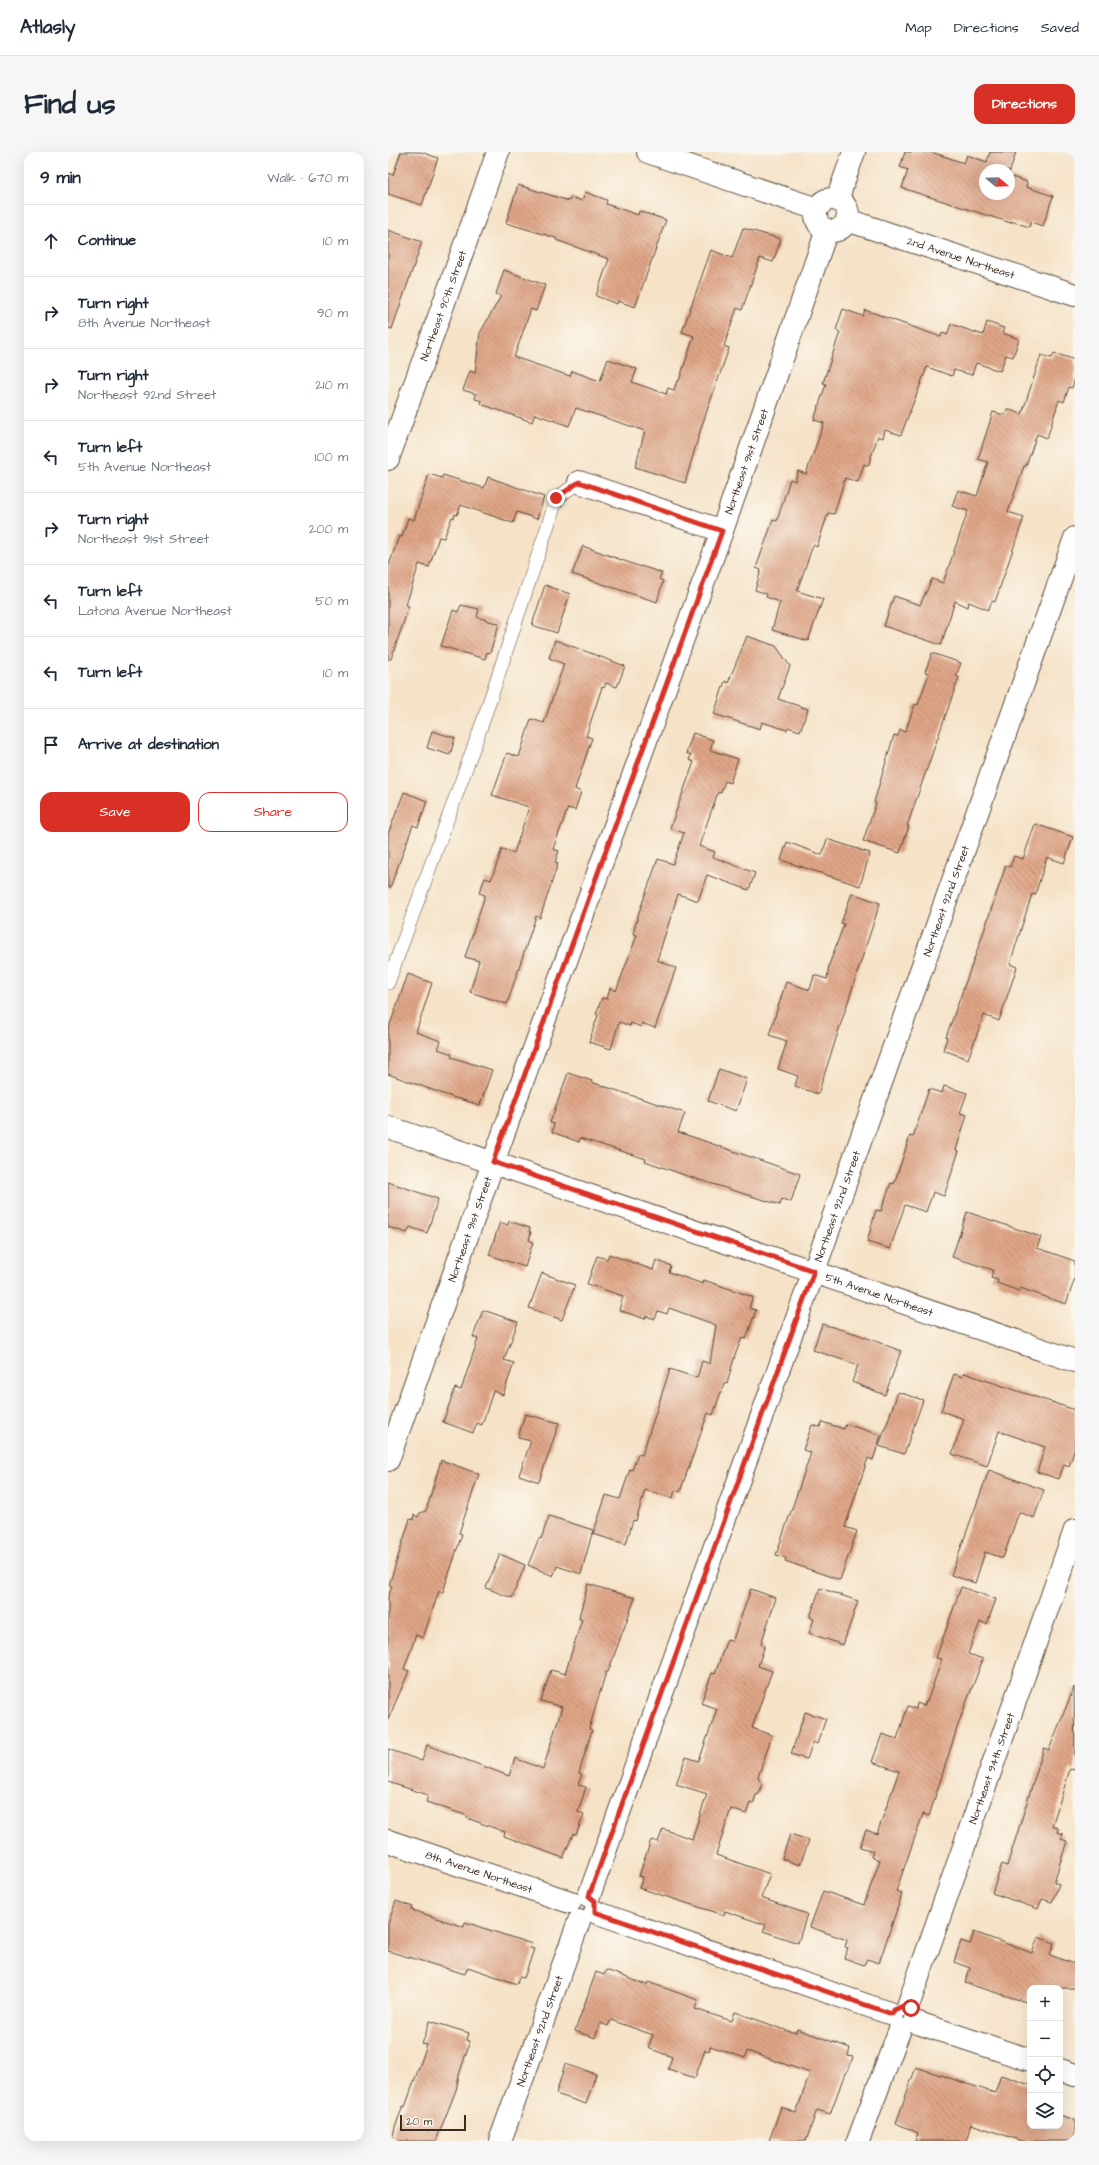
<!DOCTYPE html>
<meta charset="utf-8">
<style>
:root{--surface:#fff;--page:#f6f6f7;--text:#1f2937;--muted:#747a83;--line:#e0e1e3;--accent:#d93025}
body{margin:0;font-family:"Architects Daughter",sans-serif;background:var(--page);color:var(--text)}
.controls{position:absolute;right:12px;bottom:12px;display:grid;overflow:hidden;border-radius:8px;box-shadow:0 4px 16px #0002}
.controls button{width:36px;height:36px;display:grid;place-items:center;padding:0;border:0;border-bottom:1px solid var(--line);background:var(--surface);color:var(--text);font:20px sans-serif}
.compass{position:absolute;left:591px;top:12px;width:36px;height:36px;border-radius:50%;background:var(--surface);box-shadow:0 4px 16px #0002;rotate:109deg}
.scale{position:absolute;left:12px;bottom:10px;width:66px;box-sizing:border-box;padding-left:4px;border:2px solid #3b2a1e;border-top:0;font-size:11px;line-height:14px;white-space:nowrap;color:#3b2a1e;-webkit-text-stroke:3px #fbf7ec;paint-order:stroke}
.stop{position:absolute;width:12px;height:12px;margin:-9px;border:3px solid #d93025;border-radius:50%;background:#fff}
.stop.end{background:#d93025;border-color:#fff;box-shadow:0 1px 4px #0008}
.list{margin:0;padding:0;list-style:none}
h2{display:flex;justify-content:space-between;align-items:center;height:52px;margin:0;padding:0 16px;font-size:17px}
h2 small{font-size:13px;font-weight:400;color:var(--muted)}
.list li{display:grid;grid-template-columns:26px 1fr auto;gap:12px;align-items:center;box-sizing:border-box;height:72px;padding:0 16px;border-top:1px solid var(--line)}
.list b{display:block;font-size:15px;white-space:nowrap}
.list p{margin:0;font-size:13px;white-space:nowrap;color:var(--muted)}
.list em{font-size:13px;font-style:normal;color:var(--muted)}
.actions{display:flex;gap:8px;padding:12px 16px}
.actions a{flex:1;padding:9px 0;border:1px solid var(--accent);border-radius:12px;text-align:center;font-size:14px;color:var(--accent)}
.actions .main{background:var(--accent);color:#fff}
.icon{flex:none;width:22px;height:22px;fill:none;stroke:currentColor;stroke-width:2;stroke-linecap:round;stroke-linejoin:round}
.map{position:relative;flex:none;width:687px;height:1989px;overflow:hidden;border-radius:12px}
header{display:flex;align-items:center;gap:24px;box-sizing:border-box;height:56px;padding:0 20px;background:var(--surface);border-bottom:1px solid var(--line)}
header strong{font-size:19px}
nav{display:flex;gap:22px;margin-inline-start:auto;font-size:14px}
.intro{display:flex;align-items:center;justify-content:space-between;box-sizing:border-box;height:96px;padding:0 24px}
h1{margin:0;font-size:28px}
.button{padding:10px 18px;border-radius:12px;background:var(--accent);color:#fff;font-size:14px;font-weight:700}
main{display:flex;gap:24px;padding:0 24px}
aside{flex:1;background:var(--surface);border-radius:12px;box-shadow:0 4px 16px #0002}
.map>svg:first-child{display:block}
.building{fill:url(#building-back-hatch)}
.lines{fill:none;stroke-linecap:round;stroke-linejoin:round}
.service-casing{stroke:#574637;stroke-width:14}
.minor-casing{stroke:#574637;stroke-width:24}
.tertiary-casing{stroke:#574637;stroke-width:24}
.secondary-casing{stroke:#574637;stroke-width:24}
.service{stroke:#fff;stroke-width:13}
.minor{stroke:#fff;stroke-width:22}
.tertiary{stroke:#fff;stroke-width:22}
.secondary{stroke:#fff;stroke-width:22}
.route{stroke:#d93025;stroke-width:5}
.labels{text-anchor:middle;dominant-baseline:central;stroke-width:3;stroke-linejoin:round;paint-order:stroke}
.street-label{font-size:11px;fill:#3b2a1e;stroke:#fbf7ec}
</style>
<header>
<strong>Atlasly</strong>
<nav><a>Map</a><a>Directions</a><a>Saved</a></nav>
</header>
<div class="intro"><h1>Find us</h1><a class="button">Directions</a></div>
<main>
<aside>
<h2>9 min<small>Walk · 670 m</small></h2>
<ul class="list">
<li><svg class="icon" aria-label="ahead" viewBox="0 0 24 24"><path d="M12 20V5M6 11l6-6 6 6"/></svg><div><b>Continue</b></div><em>10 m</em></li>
<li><svg class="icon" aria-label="right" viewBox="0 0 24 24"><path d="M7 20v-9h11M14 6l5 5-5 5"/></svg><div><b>Turn right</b><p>8th Avenue Northeast</p></div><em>90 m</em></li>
<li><svg class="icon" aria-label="right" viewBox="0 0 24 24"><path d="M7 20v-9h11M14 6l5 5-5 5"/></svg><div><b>Turn right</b><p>Northeast 92nd Street</p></div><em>210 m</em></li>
<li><svg class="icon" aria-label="left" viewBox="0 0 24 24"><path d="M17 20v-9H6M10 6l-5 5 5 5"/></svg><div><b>Turn left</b><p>5th Avenue Northeast</p></div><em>100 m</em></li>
<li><svg class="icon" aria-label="right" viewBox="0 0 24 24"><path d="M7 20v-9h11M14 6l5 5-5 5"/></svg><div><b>Turn right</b><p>Northeast 91st Street</p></div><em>200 m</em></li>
<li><svg class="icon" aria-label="left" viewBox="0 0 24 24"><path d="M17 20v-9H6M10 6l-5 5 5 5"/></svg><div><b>Turn left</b><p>Latona Avenue Northeast</p></div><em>50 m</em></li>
<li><svg class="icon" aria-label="left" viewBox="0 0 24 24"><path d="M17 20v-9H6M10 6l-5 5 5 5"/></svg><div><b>Turn left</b></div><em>10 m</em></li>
<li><svg class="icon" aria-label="arrive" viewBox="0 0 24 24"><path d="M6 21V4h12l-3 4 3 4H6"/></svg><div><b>Arrive at destination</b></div></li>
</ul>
<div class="actions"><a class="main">Save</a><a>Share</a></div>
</aside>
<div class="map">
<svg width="687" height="1989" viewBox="0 0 687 1989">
<defs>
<pattern id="building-back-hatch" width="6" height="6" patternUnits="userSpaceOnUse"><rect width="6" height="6" fill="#dfa587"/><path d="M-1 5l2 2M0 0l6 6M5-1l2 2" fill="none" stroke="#b6876e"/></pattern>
</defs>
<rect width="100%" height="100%" fill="#fbf7ec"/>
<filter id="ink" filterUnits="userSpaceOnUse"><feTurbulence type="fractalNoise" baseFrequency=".025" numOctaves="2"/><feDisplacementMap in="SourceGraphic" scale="8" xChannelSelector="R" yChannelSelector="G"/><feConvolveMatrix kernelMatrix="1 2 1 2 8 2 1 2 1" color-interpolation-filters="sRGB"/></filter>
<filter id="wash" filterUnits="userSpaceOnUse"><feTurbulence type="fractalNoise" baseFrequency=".012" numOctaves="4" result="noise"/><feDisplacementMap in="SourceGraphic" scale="16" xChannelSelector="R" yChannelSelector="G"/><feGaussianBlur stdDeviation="0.9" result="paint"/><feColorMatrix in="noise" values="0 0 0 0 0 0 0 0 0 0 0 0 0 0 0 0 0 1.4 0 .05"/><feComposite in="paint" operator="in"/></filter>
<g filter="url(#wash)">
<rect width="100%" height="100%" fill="#f5e2c7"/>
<g id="blocks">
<path class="building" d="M 13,0 L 33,0 L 50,6 L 34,53 L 0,42 L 0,21 L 5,23 Z
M 517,0 L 543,0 L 576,11 L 579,3 L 599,10 L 602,0 L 628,0 L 621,22 L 621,18 L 597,18 L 597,42 L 621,42 L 621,24 L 639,30 L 638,35 L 665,44 L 655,74 L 643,70 L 641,75 L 623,69 L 623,71 L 514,36 L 520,18 L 512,15 Z
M 130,33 L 181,49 L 183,45 L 194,49 L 197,40 L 219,48 L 218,52 L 250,63 L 251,59 L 278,68 L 247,155 L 230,149 L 229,152 L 208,144 L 221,107 L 168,88 L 168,86 L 118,71 Z
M 355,76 L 393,87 L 385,110 L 372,106 L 354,158 L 349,156 L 336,194 L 341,196 L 313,276 L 297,331 L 247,315 L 257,279 L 188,256 L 181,274 L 147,262 L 144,270 L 93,252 L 94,249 L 87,247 L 88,242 L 75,238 L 82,219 L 87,221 L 92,181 L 113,144 L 108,142 L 116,118 L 157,133 L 148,159 L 143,157 L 126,205 L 182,224 L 184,219 L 212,229 L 220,207 L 249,217 L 244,230 L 278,242 L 280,236 L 286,238 L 289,229 L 291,229 L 306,184 L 294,180 L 323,98 L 344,106 Z
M 0,78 L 34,90 L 4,177 L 0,176 Z
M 455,157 L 475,164 L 477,158 L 553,185 L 554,181 L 559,183 L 563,172 L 595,183 L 599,170 L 616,176 L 614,181 L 631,187 L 625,205 L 618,203 L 612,219 L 588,211 L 584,223 L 566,218 L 564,224 L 539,215 L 513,283 L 497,278 L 495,286 L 490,284 L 480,314 L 476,312 L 470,330 L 457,326 L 446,362 L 440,361 L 429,395 L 425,393 L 409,439 L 435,447 L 420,489 L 384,478 L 392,450 L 378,445 L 379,442 L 367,438 L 373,418 L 368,416 L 385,368 L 389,369 L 402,327 L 407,329 L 410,319 L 418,322 L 436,271 L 426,268 L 438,232 L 435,231 L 452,180 L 448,178 Z
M 666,201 L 687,208 L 687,227 L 684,236 L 681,235 L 676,250 L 671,248 L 659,286 L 649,282 L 638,314 L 636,314 L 620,360 L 636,365 L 607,450 L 604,449 L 600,458 L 581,450 L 580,455 L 567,449 L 553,493 L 496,474 L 506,444 L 532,453 L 544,427 L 555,431 L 580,359 L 564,354 L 570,338 L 589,344 L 600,310 L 590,307 L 605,260 L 617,263 L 619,257 L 634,262 L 653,203 L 664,206 Z
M 41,322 L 54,326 L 55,323 L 96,336 L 100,325 L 156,345 L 149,367 L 129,360 L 125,371 L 73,353 L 69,363 L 67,362 L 66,366 L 64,365 L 56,386 L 51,385 L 41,415 L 31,412 L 18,453 L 21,454 L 3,507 L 0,507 L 0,416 L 11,384 L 14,385 L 20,366 L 26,368 Z
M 195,394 L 253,415 L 253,414 L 274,421 L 271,427 L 275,429 L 269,450 L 184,422 Z
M 157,433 L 182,442 L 169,481 L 144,473 Z
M 73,453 L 91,457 L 89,465 L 111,472 L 102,501 L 99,500 L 97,507 L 53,494 L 65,458 L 70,460 Z
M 359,484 L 388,494 L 402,514 L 390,547 L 420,557 L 412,579 L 400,575 L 399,578 L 374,570 L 372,577 L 326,562 L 337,529 L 340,531 Z
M 167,488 L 237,514 L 229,535 L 218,531 L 216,536 L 214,535 L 198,584 L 204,586 L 187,637 L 193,640 L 187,658 L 180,656 L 165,697 L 171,699 L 167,710 L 170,711 L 152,766 L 148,764 L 119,852 L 82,840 L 91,809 L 77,805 L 97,743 L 91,741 L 97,726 L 103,728 L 114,697 L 126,701 L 141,655 L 104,643 L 119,601 L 131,605 L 143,567 L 156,571 L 176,512 L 161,506 Z
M 544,501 L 573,511 L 568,524 L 571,525 L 519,674 L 521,674 L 512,701 L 475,689 L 488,651 L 486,650 L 506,583 L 510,584 L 512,578 L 517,580 L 527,552 L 530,553 L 541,521 L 537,520 Z
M 44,579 L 67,586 L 62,603 L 39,596 Z
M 305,581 L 325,588 L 322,598 L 350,607 L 342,631 L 337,629 L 333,641 L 330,640 L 311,694 L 327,700 L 325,705 L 367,721 L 361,738 L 319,723 L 310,749 L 290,742 L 269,808 L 288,816 L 267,876 L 254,871 L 253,875 L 243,871 L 242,874 L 231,870 L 223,897 L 201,890 L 210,863 L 208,862 L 214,846 L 219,847 L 222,836 L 228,839 L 249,783 L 245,782 L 251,760 L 270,707 L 285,712 L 296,681 L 282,676 L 306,610 L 301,608 L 303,603 L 298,601 Z
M 16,640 L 39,649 L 30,675 L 25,673 L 2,736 L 0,735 L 0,682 Z
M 647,672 L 685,685 L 676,711 L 659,705 L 647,743 L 644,742 L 622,812 L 629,815 L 611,869 L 596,863 L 580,907 L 555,898 L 559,886 L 558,885 L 594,785 L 618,713 L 622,715 L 626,704 L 635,707 Z
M 439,687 L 482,701 L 472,734 L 393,708 L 399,690 L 434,703 Z
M 464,741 L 492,751 L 430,942 L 407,934 L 410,924 L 390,917 L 399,889 L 381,883 L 398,830 L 422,838 L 426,823 L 439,827 L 441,813 L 456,772 L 453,771 Z
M 20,822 L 44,831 L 28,880 L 53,889 L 50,897 L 64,902 L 63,905 L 104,918 L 92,953 L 64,945 L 0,922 L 0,878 Z
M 331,917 L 359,927 L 348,959 L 320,949 Z
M 180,921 L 204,929 L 203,930 L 297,961 L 290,980 L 412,1022 L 403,1050 L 394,1047 L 392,1053 L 299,1024 L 257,1009 L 258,1007 L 192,986 L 191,990 L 164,980 L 166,972 L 162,971 Z
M 556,934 L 579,941 L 572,961 L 579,963 L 568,998 L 571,999 L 556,1044 L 545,1040 L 538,1060 L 517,1053 L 502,1097 L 479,1090 L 488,1058 L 493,1059 L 503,1031 L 506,1032 L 522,984 L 525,985 L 541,937 L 554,941 Z
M 0,1030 L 50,1047 L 39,1081 L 22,1075 L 19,1081 L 0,1075 Z
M 579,1060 L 653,1085 L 649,1096 L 687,1109 L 687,1126 L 678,1152 L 632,1136 L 631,1139 L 609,1131 L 610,1128 L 603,1126 L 605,1118 L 564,1105 Z
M 121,1069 L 142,1076 L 141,1080 L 143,1080 L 141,1088 L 145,1090 L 137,1115 L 101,1103 L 112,1070 L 120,1073 Z
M 221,1102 L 265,1118 L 268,1108 L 283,1114 L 281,1120 L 315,1132 L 316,1128 L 365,1145 L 361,1156 L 368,1158 L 358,1187 L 354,1186 L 347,1203 L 339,1232 L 336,1231 L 325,1263 L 320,1261 L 292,1340 L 287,1338 L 285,1346 L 257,1338 L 248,1369 L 245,1368 L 238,1392 L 205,1382 L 218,1343 L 232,1347 L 242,1317 L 244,1318 L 250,1302 L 254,1303 L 282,1217 L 309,1226 L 314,1209 L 322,1212 L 328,1173 L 281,1156 L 279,1162 L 270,1159 L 267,1167 L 258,1164 L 257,1167 L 231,1158 L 235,1144 L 199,1132 L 209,1104 L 219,1107 Z
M 154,1121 L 187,1133 L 174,1168 L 141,1156 Z
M 95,1158 L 130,1170 L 116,1208 L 126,1211 L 115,1243 L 105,1239 L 94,1273 L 89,1271 L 85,1281 L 55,1270 L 67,1236 L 73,1238 L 90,1187 L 85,1185 Z
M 434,1172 L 469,1182 L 513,1199 L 497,1243 L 464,1230 L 470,1213 L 425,1198 Z
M 576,1221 L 687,1258 L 687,1297 L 681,1314 L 676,1312 L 671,1327 L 649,1320 L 657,1295 L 611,1279 L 599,1314 L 564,1302 L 576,1267 L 553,1259 L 566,1222 L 574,1225 Z
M 510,1240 L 535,1248 L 516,1302 L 491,1294 Z
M 137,1262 L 171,1271 L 151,1330 L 131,1323 L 143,1289 L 130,1286 Z
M 434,1270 L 456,1277 L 458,1272 L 493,1283 L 485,1308 L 480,1306 L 457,1375 L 469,1379 L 452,1428 L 397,1409 L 398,1406 L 388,1403 L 423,1301 L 415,1298 L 424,1273 L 432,1275 Z
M 53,1308 L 91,1322 L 71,1381 L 74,1382 L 55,1440 L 51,1439 L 35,1486 L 28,1483 L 16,1517 L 21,1519 L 0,1568 L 0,1446 L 4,1434 L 1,1433 L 22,1367 L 25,1368 L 26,1363 L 30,1365 L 32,1361 L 38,1359 Z
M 601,1318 L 656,1338 L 646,1366 L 631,1360 L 615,1406 L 597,1400 L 587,1431 L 563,1423 Z
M 161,1364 L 205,1378 L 193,1422 L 169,1414 L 165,1424 L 140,1413 L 151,1386 L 153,1387 Z
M 112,1402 L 137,1413 L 124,1446 L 98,1436 Z
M 200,1432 L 247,1446 L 220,1520 L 218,1520 L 201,1577 L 204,1578 L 191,1621 L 194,1622 L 190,1633 L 198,1635 L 190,1660 L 196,1662 L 188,1683 L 185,1682 L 175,1706 L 116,1684 L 117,1680 L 79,1666 L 80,1664 L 38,1650 L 40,1643 L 0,1630 L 0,1597 L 34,1609 L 39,1593 L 121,1624 L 127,1606 L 155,1617 L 174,1555 L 153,1549 L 163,1518 L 177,1522 L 194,1467 L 191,1467 L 192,1461 Z
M 573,1435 L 608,1447 L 599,1472 L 592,1470 L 580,1502 L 595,1507 L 571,1570 L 541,1664 L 535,1662 L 508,1739 L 514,1742 L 491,1811 L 479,1807 L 476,1813 L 456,1806 L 460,1796 L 457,1795 L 459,1788 L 422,1775 L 435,1739 L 476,1753 L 492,1708 L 483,1705 L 485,1699 L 472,1695 L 478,1678 L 489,1682 L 511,1619 L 484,1610 L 494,1582 L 509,1587 L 520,1554 L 528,1557 L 529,1551 L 536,1554 L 538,1549 L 539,1550 L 554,1507 L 548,1506 Z
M 432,1436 L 470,1449 L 455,1493 L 421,1481 L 426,1467 L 422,1465 Z
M 363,1437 L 388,1446 L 373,1492 L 377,1493 L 370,1514 L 384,1519 L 364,1576 L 384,1583 L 370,1625 L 374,1633 L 371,1642 L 368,1643 L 365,1652 L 362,1651 L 358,1662 L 343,1657 L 328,1703 L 382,1722 L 373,1746 L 419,1762 L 410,1791 L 375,1779 L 378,1773 L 337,1759 L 336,1763 L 251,1736 L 255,1725 L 251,1724 L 263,1688 L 270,1690 L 275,1677 L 304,1687 L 319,1642 L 288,1632 L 298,1605 L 311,1609 L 329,1557 L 313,1551 L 324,1521 L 327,1522 L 339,1487 L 344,1490 Z
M 686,1535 L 687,1618 L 682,1617 L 664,1674 L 670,1676 L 669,1680 L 675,1682 L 673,1687 L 679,1689 L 666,1730 L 671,1732 L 664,1750 L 654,1747 L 650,1757 L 604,1741 L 614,1712 L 619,1714 L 656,1596 L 661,1598 Z
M 417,1560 L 438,1567 L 429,1592 L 425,1590 L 419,1607 L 403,1602 Z
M 402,1682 L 421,1688 L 412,1713 L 394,1707 Z
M 8,1749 L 25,1755 L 24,1758 L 76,1775 L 77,1770 L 144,1792 L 142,1796 L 146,1797 L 136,1826 L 131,1825 L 129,1832 L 80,1815 L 77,1822 L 0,1799 L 0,1772 Z
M 586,1780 L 644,1801 L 650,1785 L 666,1791 L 662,1803 L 687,1812 L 687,1836 L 642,1836 L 638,1850 L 577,1831 L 582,1816 L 566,1810 L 573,1789 L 582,1792 Z
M 218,1818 L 259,1833 L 260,1830 L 310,1848 L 307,1857 L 344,1869 L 347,1860 L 403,1880 L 408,1880 L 409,1877 L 462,1896 L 460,1904 L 465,1905 L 460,1919 L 457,1921 L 442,1962 L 429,1958 L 418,1989 L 381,1989 L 393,1955 L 408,1961 L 422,1921 L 359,1899 L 357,1906 L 322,1894 L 321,1899 L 317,1898 L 307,1926 L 280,1917 L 284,1905 L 260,1896 L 265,1883 L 223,1868 L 220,1874 L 212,1871 L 207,1886 L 187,1879 L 208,1820 L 216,1823 Z
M 42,1869 L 81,1881 L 79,1888 L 82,1889 L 71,1923 L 68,1938 L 48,1989 L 4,1989 L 7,1975 L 15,1954 L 17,1955 L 39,1893 L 34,1892 Z
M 177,1912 L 208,1922 L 198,1952 L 168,1942 Z
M 528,1915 L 607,1941 L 613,1923 L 642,1933 L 642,1974 L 672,1974 L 672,1963 L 687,1968 L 687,1989 L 634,1989 L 583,1972 L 578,1989 L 527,1989 L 530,1981 L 508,1971 Z"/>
</g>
</g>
<g filter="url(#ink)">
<use href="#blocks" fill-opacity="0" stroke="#574637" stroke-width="1"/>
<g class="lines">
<g class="service-casing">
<path id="service" d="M 0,831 L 93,575 L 169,346 L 191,330"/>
</g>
<g class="minor-casing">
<g id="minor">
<path d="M 260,0 L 429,57"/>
<circle cx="444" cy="63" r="16"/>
<path d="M 449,48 L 466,0"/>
<path id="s1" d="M 459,68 L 687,143"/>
<path id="s2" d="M 0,307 L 110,0"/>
<path d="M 191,330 L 334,379"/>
<path id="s3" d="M 0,1308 L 116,980 L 334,379 L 439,78"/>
<path id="s4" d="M 0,1689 L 182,1750"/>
<path d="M 201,1744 L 426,1119"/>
<path d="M 207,1760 L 504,1862"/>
<path id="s5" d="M 520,1854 L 687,1378"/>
<path d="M 527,1870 L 642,1908"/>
<path d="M 672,1918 L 687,1923"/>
<path id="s6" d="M 112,1989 L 191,1769"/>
<path d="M 470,1989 L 512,1877"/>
</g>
</g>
<g class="tertiary-casing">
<g id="tertiary">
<path id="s7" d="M 426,1119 L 687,386"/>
</g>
</g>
<g class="secondary-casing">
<g id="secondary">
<path id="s8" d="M 0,975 L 687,1209"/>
</g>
</g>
<use href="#service" class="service"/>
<use href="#minor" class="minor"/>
<use href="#tertiary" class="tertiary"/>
<use href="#secondary" class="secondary"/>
</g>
</g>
<g class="lines" filter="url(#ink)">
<path class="route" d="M 168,346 L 191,330 L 334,379 L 105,1010 L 426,1119 L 201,1744 L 207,1749 L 207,1760 L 504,1862 L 506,1858 L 515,1854 L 523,1856"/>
</g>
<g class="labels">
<g class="street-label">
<text stroke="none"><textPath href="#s1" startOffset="120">2nd Avenue Northeast</textPath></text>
<text stroke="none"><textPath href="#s2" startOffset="163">Northeast 90th Street</textPath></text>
<text stroke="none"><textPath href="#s3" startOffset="1061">Northeast 91st Street</textPath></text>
<text stroke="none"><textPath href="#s7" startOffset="393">Northeast 92nd Street</textPath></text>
<text stroke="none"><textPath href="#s7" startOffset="69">Northeast 92nd Street</textPath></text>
<text stroke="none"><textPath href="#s3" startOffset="245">Northeast 91st Street</textPath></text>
<text stroke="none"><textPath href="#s8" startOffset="519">5th Avenue Northeast</textPath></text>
<text stroke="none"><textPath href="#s5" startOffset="252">Northeast 94th Street</textPath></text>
<text stroke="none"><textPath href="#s4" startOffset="96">8th Avenue Northeast</textPath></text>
<text stroke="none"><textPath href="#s6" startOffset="117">Northeast 92nd Street</textPath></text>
</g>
</g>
</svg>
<div class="controls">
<button>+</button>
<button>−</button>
<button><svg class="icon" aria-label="locate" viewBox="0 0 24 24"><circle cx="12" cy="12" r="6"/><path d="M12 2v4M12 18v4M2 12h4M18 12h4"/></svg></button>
<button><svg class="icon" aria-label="layers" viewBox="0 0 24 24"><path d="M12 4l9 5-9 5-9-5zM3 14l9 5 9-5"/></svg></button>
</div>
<svg class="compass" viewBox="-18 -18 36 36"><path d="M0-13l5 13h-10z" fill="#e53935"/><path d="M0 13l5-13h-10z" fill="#747a83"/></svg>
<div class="scale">20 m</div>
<div class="stop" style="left:523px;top:1856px"></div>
<div class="stop end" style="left:168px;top:346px"></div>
</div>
</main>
